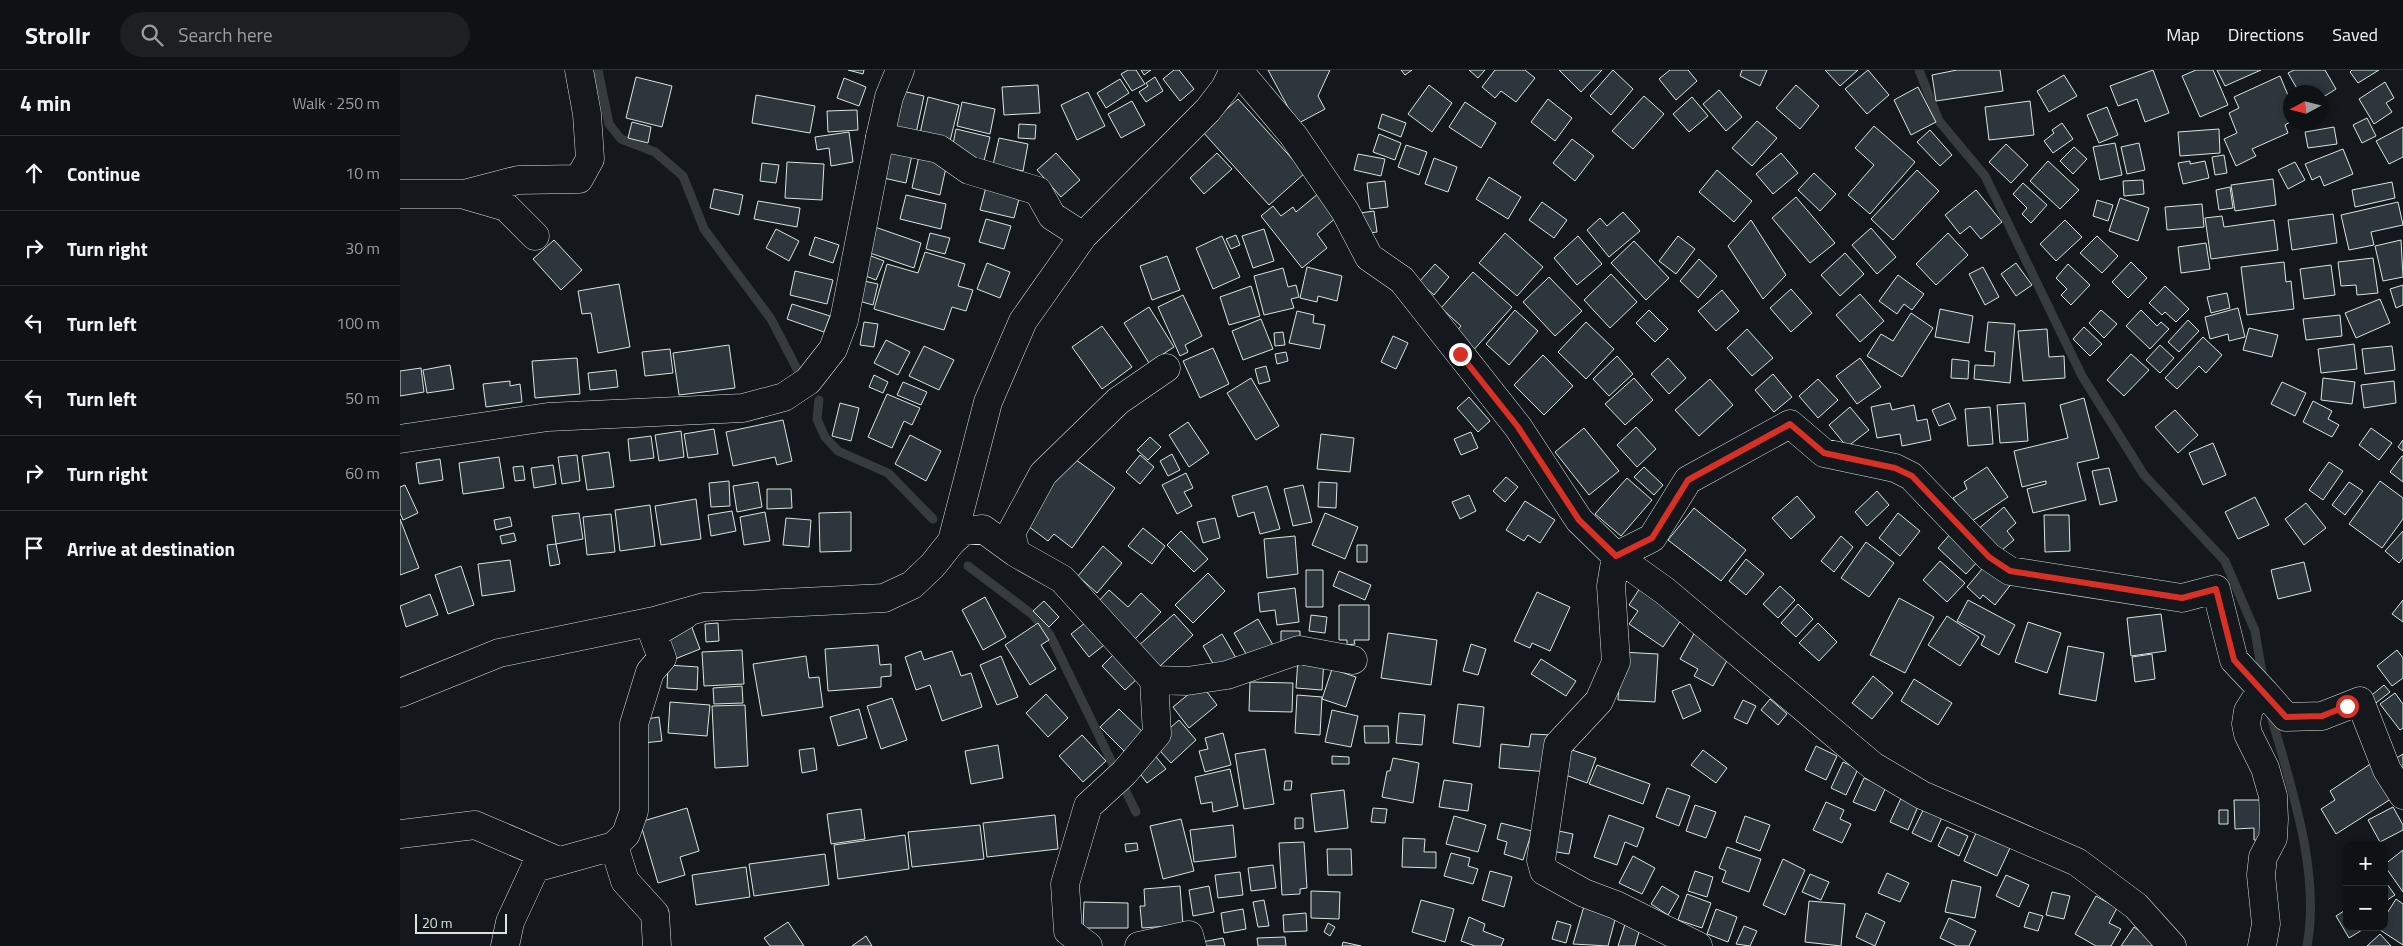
<!DOCTYPE html>
<meta charset="utf-8">
<style>
:root{--surface:#0f1215;--page:#1d2022;--text:#f1f3f6;--muted:#9b9ea0;--line:#2f3234}
body{margin:0;font-family:"Titillium Web",sans-serif;background:var(--page);color:var(--text)}
.controls{position:absolute;right:15px;bottom:15px;display:grid;overflow:hidden;border-radius:10px;box-shadow:0 2px 8px #0003}
.controls button{width:45px;height:45px;display:grid;place-items:center;padding:0;border:0;border-bottom:1px solid var(--line);background:var(--surface);color:var(--text);font:25px sans-serif}
.compass{position:absolute;left:1883px;top:15px;width:45px;height:45px;border-radius:50%;background:var(--surface);box-shadow:0 2px 8px #0003;rotate:263deg}
.scale{position:absolute;left:15px;bottom:12px;width:92px;box-sizing:border-box;padding-left:5px;border:2px solid #d8e6dc;border-top:0;font-size:14px;line-height:18px;white-space:nowrap;color:#d8e6dc;-webkit-text-stroke:4px #14181c;paint-order:stroke}
.stop{position:absolute;width:15px;height:15px;margin:-11px;border:4px solid #d93025;border-radius:50%;background:#fff}
.stop.end{background:#d93025;border-color:#fff;box-shadow:0 1px 5px #0008}
.list{margin:0;padding:0;list-style:none}
h2{display:flex;justify-content:space-between;align-items:center;height:65px;margin:0;padding:0 20px;font-size:21px}
h2 small{font-size:16px;font-weight:400;color:var(--muted)}
.list li{display:grid;grid-template-columns:32px 1fr auto;gap:15px;align-items:center;box-sizing:border-box;height:75px;padding:0 20px;border-top:1px solid var(--line)}
.list b{display:block;font-size:19px;white-space:nowrap}
.list em{font-size:16px;font-style:normal;color:var(--muted)}
.icon{flex:none;width:28px;height:28px;fill:none;stroke:currentColor;stroke-width:2;stroke-linecap:round;stroke-linejoin:round}
.map{position:relative;flex:none;width:2003px;height:876px;overflow:hidden}
header{display:flex;align-items:center;gap:30px;box-sizing:border-box;height:70px;padding:0 25px;background:var(--surface);border-bottom:1px solid var(--line)}
header strong{font-size:24px}
nav{display:flex;gap:28px;margin-inline-start:auto;font-size:18px}
.search{width:350px;height:45px;background:var(--page);display:flex;align-items:center;gap:12px;box-sizing:border-box;padding:0 18px;border-radius:28px;color:var(--muted);font-size:19px}
main{display:flex}
aside{flex:1;background:var(--surface)}
.map>svg:first-child{display:block}
.lines{fill:none;stroke-linecap:round;stroke-linejoin:round}
.stream{stroke:#363b3e;stroke-width:9}
.building{fill:#2c363c;stroke:#d8e6dc}
.minor-casing{stroke:#d8e6dc;stroke-width:29}
.highway-casing{stroke:#d8e6dc;stroke-width:29}
.minor{stroke:#14181c;stroke-width:28}
.highway{stroke:#14181c;stroke-width:28}
.route{stroke:#d93025;stroke-width:6}
</style>
<header>
<strong>Strollr</strong>
<div class="search"><svg class="icon" aria-label="search" viewBox="0 0 24 24"><circle cx="10" cy="10" r="6"/><path d="M15 15l6 6"/></svg>Search here</div>
<nav><a>Map</a><a>Directions</a><a>Saved</a></nav>
</header>
<main>
<aside>
<h2>4 min<small>Walk · 250 m</small></h2>
<ul class="list">
<li><svg class="icon" aria-label="ahead" viewBox="0 0 24 24"><path d="M12 20V5M6 11l6-6 6 6"/></svg><div><b>Continue</b></div><em>10 m</em></li>
<li><svg class="icon" aria-label="right" viewBox="0 0 24 24"><path d="M7 20v-9h11M14 6l5 5-5 5"/></svg><div><b>Turn right</b></div><em>30 m</em></li>
<li><svg class="icon" aria-label="left" viewBox="0 0 24 24"><path d="M17 20v-9H6M10 6l-5 5 5 5"/></svg><div><b>Turn left</b></div><em>100 m</em></li>
<li><svg class="icon" aria-label="left" viewBox="0 0 24 24"><path d="M17 20v-9H6M10 6l-5 5 5 5"/></svg><div><b>Turn left</b></div><em>50 m</em></li>
<li><svg class="icon" aria-label="right" viewBox="0 0 24 24"><path d="M7 20v-9h11M14 6l5 5-5 5"/></svg><div><b>Turn right</b></div><em>60 m</em></li>
<li><svg class="icon" aria-label="arrive" viewBox="0 0 24 24"><path d="M6 21V4h12l-3 4 3 4H6"/></svg><div><b>Arrive at destination</b></div></li>
</ul>
</aside>
<div class="map">
<svg width="2003" height="876" viewBox="0 0 2003 876">
<rect width="100%" height="100%" fill="#14181c"/>
<g class="lines">
<path class="stream" d="M 198,0 L 209,54 L 221,69 L 255,82 L 283,106 L 304,159 L 371,249 L 397,299
M 1519,0 L 1539,51 L 1585,106 L 1682,306 L 1744,405 L 1825,491 L 1855,561 L 1863,609
M 419,330 L 417,349 L 425,367 L 438,381 L 488,403 L 533,449
M 568,496 L 633,545 L 650,565 L 736,742
M 1870,642 C 1890,714 1921,801 1907,876"/>
</g>
<path class="building" d="M 448,0 L 464,0 L 463,4 Z
M 728,0 L 736,0 L 745,14 L 732,21 L 721,4 Z
M 741,0 L 751,0 L 744,5 Z
M 774,0 L 779,0 L 794,19 L 780,31 L 763,9 Z
M 868,0 L 930,0 L 918,26 L 925,39 L 897,54 Z
M 1001,0 L 1012,0 L 1005,5 Z
M 1069,0 L 1085,0 L 1078,8 Z
M 1095,0 L 1125,0 L 1135,8 L 1116,32 L 1101,21 L 1095,28 L 1082,17 Z
M 1159,0 L 1202,0 L 1181,22 Z
M 1213,0 L 1233,19 L 1211,45 L 1190,26 Z
M 1270,0 L 1288,0 L 1297,11 L 1276,30 L 1259,9 Z
M 1342,0 L 1367,0 L 1360,16 L 1340,6 Z
M 1425,0 L 1458,0 L 1440,16 Z
M 1468,0 L 1489,25 L 1467,44 L 1445,19 Z
M 1600,0 L 1603,21 L 1536,31 L 1532,5 L 1557,0 Z
M 1753,0 L 1769,43 L 1745,52 L 1737,29 L 1718,36 L 1710,16 Z
M 1796,0 L 1813,0 L 1828,35 L 1800,47 L 1782,6 Z
M 1817,0 L 1861,0 L 1825,16 Z
M 1894,0 L 1925,0 L 1936,19 L 1920,29 L 1920,22 L 1899,22 L 1888,3 Z
M 1952,0 L 1979,0 L 1958,13 L 1950,2 Z
M 1664,5 L 1677,26 L 1649,42 L 1637,21 Z
M 1880,6 L 1890,30 L 1890,52 L 1885,55 L 1888,63 L 1852,79 L 1856,86 L 1836,96 L 1824,69 L 1837,63 L 1829,43 L 1839,38 L 1834,27 Z
M 236,7 L 272,16 L 262,57 L 226,48 Z
M 755,7 L 763,21 L 746,32 L 739,22 L 748,16 L 746,13 Z
M 444,8 L 466,17 L 459,36 L 437,28 Z
M 720,9 L 729,23 L 706,38 L 697,23 Z
M 1985,12 L 1994,28 L 1986,33 L 1992,42 L 1974,54 L 1959,29 Z
M 638,15 L 640,43 L 604,45 L 602,17 Z
M 1029,15 L 1052,33 L 1032,62 L 1008,44 Z
M 1396,15 L 1419,36 L 1400,59 L 1376,38 Z
M 1518,17 L 1536,52 L 1511,65 L 1494,30 Z
M 498,20 L 524,26 L 515,68 L 489,62 Z
M 1319,20 L 1342,47 L 1326,61 L 1303,34 Z
M 688,22 L 705,56 L 677,70 L 661,35 Z
M 356,25 L 415,36 L 410,63 L 352,53 Z
M 1244,26 L 1264,44 L 1233,79 L 1212,61 Z
M 528,27 L 559,35 L 549,75 L 519,68 Z
M 1292,27 L 1308,46 L 1289,62 L 1273,44 Z
M 838,29 L 905,103 L 869,135 L 802,61 Z
M 1148,29 L 1172,48 L 1155,71 L 1131,52 Z
M 732,31 L 745,55 L 721,68 L 708,44 Z
M 1630,31 L 1634,65 L 1589,70 L 1585,37 Z
M 562,32 L 595,39 L 590,64 L 557,56 Z
M 1065,32 L 1096,53 L 1081,78 L 1049,57 Z
M 1707,37 L 1718,65 L 1699,73 L 1687,45 Z
M 457,40 L 458,60 L 428,62 L 427,41 Z
M 982,44 L 1006,53 L 1001,67 L 978,58 Z
M 1967,48 L 1976,66 L 1962,73 L 1953,55 Z
M 1357,51 L 1377,68 L 1352,96 L 1332,78 Z
M 232,52 L 251,57 L 248,73 L 228,68 Z
M 1662,53 L 1673,69 L 1653,83 L 1644,71 L 1654,63 L 1652,60 Z
M 619,54 L 636,55 L 635,69 L 618,68 Z
M 1474,56 L 1515,92 L 1470,144 L 1448,125 L 1474,95 L 1455,78 Z
M 1934,57 L 1937,74 L 1908,78 L 1905,62 Z
M 2003,57 L 2003,87 L 1989,94 L 1976,71 Z
M 556,59 L 590,67 L 584,91 L 551,84 Z
M 1819,59 L 1820,83 L 1780,86 L 1778,62 Z
M 1530,60 L 1552,85 L 1540,96 L 1517,72 Z
M 449,62 L 453,92 L 431,96 L 429,78 L 417,80 L 415,67 Z
M 979,64 L 1001,73 L 995,90 L 973,82 Z
M 599,68 L 628,74 L 623,101 L 593,95 Z
M 1172,69 L 1194,86 L 1175,111 L 1153,93 Z
M 1715,73 L 1722,105 L 1700,110 L 1693,77 Z
M 1739,73 L 1745,100 L 1727,104 L 1721,77 Z
M 487,74 L 513,80 L 506,113 L 479,107 Z
M 1606,74 L 1628,95 L 1611,113 L 1589,92 Z
M 1006,75 L 1027,82 L 1019,105 L 998,97 Z
M 1674,77 L 1687,89 L 1673,104 L 1660,91 Z
M 1943,79 L 1953,104 L 1924,116 L 1920,106 L 1912,110 L 1905,94 Z
M 656,83 L 680,110 L 661,127 L 637,100 Z
M 817,83 L 832,99 L 804,124 L 790,108 Z
M 1381,83 L 1398,103 L 1373,124 L 1356,104 Z
M 958,84 L 985,89 L 981,106 L 954,100 Z
M 1824,85 L 1827,103 L 1815,105 L 1812,87 Z
M 519,86 L 547,93 L 540,125 L 512,118 Z
M 1034,88 L 1057,97 L 1048,122 L 1025,114 Z
M 1648,91 L 1679,120 L 1660,139 L 1630,111 Z
M 1790,91 L 1790,94 L 1805,91 L 1809,108 L 1783,114 L 1778,93 Z
M 387,92 L 424,94 L 422,130 L 385,128 Z
M 1895,92 L 1905,110 L 1888,119 L 1878,100 Z
M 362,93 L 379,95 L 376,113 L 360,111 Z
M 1317,100 L 1352,131 L 1334,152 L 1299,122 Z
M 1517,100 L 1539,121 L 1493,170 L 1471,149 Z
M 1414,103 L 1436,124 L 1420,141 L 1398,120 Z
M 1089,107 L 1121,127 L 1108,149 L 1076,129 Z
M 1873,109 L 1876,135 L 1835,141 L 1831,115 Z
M 1743,110 L 1744,124 L 1724,126 L 1723,111 Z
M 985,111 L 988,137 L 970,139 L 967,113 Z
M 1992,112 L 1995,128 L 1955,137 L 1952,120 Z
M 1623,113 L 1647,135 L 1631,153 L 1622,144 L 1627,138 L 1613,124 Z
M 586,117 L 620,125 L 614,148 L 580,140 Z
M 1830,117 L 1833,138 L 1819,140 L 1816,120 Z
M 314,119 L 343,125 L 339,145 L 310,138 Z
M 1576,120 L 1602,152 L 1581,169 L 1570,156 L 1560,164 L 1545,145 Z
M 919,123 L 938,146 L 917,164 L 927,178 L 902,198 L 861,146 L 873,136 L 881,146 L 893,137 L 896,142 Z
M 506,125 L 546,134 L 541,159 L 500,149 Z
M 1396,127 L 1435,173 L 1410,193 L 1372,148 Z
M 1720,128 L 1749,138 L 1738,171 L 1709,161 Z
M 1697,130 L 1713,135 L 1708,151 L 1693,146 Z
M 358,131 L 400,138 L 397,157 L 354,149 Z
M 1142,132 L 1167,150 L 1154,168 L 1129,150 Z
M 1998,132 L 2003,155 L 1971,162 L 1974,175 L 1949,180 L 1941,145 Z
M 1802,134 L 1804,157 L 1767,160 L 1765,137 Z
M 974,141 L 977,162 L 962,164 L 960,143 Z
M 1223,142 L 1240,161 L 1209,187 L 1187,160 L 1200,148 L 1207,156 Z
M 1933,144 L 1937,173 L 1892,180 L 1888,150 Z
M 1822,146 L 1824,157 L 1874,150 L 1878,180 L 1811,189 L 1805,148 Z
M 586,149 L 611,156 L 604,179 L 579,172 Z
M 1351,150 L 1386,205 L 1363,229 L 1328,176 Z
M 1665,150 L 1682,167 L 1656,191 L 1640,174 Z
M 475,157 L 521,173 L 514,198 L 467,182 Z
M 1471,158 L 1496,187 L 1477,204 L 1452,175 Z
M 376,159 L 399,171 L 389,191 L 366,178 Z
M 864,159 L 874,191 L 853,198 L 842,166 Z
M 530,163 L 550,168 L 545,184 L 526,179 Z
M 1105,163 L 1143,197 L 1117,226 L 1079,193 Z
M 1548,163 L 1568,185 L 1536,215 L 1516,194 Z
M 836,165 L 840,175 L 831,179 L 826,169 Z
M 822,166 L 840,207 L 813,219 L 796,178 Z
M 1178,166 L 1202,194 L 1177,215 L 1154,188 Z
M 1278,166 L 1295,179 L 1276,204 L 1259,191 Z
M 1697,166 L 1718,186 L 1702,203 L 1680,183 Z
M 415,167 L 439,175 L 433,193 L 409,185 Z
M 154,170 L 182,200 L 161,220 L 133,189 Z
M 2001,170 L 2003,207 L 1983,211 L 1975,176 Z
M 1234,171 L 1269,208 L 1246,230 L 1211,193 Z
M 1806,173 L 1810,199 L 1781,203 L 1778,177 Z
M 525,182 L 565,194 L 558,216 L 573,220 L 566,241 L 552,237 L 544,260 L 474,239 L 487,194 L 518,203 Z
M 1445,183 L 1464,204 L 1440,226 L 1421,205 Z
M 471,186 L 484,191 L 476,210 L 463,205 Z
M 767,186 L 780,220 L 752,230 L 740,196 Z
M 1973,188 L 1978,223 L 1957,225 L 1956,215 L 1941,216 L 1938,192 Z
M 1299,189 L 1317,206 L 1298,228 L 1280,211 Z
M 1731,192 L 1747,208 L 1728,228 L 1712,212 Z
M 1884,192 L 1886,212 L 1891,211 L 1894,239 L 1847,245 L 1841,197 Z
M 587,193 L 610,202 L 600,228 L 577,219 Z
M 1616,193 L 1632,215 L 1616,226 L 1601,204 Z
M 1035,194 L 1049,207 L 1034,225 L 1019,212 Z
M 1668,194 L 1690,215 L 1671,235 L 1661,225 L 1667,219 L 1656,208 Z
M 1931,195 L 1935,225 L 1904,229 L 1900,199 Z
M 907,197 L 942,206 L 937,231 L 918,226 L 917,232 L 900,228 Z
M 1583,197 L 1599,227 L 1585,235 L 1569,204 Z
M 883,198 L 888,217 L 896,215 L 899,227 L 891,229 L 894,238 L 864,245 L 854,206 Z
M 395,201 L 433,210 L 427,234 L 390,225 Z
M 1073,202 L 1112,237 L 1071,283 L 1052,266 L 1061,256 L 1041,238 Z
M 1211,204 L 1237,232 L 1210,258 L 1184,230 Z
M 1498,205 L 1524,224 L 1512,240 L 1504,234 L 1497,244 L 1479,231 Z
M 1149,207 L 1182,241 L 1155,266 L 1123,232 Z
M 464,211 L 478,214 L 473,235 L 459,231 Z
M 219,214 L 230,277 L 198,283 L 191,243 L 182,244 L 178,221 Z
M 2003,215 L 2003,235 L 1996,238 L 1990,219 Z
M 851,216 L 860,246 L 829,255 L 820,227 Z
M 1765,216 L 1789,239 L 1776,252 L 1765,242 L 1762,245 L 1749,233 Z
M 1391,219 L 1412,243 L 1391,262 L 1370,238 Z
M 1322,220 L 1339,241 L 1316,261 L 1298,241 Z
M 1827,223 L 1830,238 L 1811,243 L 1807,227 Z
M 1460,224 L 1484,251 L 1460,272 L 1436,245 Z
M 783,225 L 802,266 L 785,275 L 788,282 L 780,286 L 758,237 Z
M 1980,229 L 1990,253 L 1956,268 L 1945,243 Z
M 392,234 L 430,246 L 424,262 L 387,249 Z
M 749,237 L 774,277 L 749,293 L 724,253 Z
M 1838,238 L 1845,267 L 1829,271 L 1828,264 L 1810,269 L 1805,247 Z
M 1540,239 L 1573,246 L 1569,273 L 1535,267 Z
M 1115,240 L 1138,261 L 1109,295 L 1086,274 Z
M 1249,240 L 1268,259 L 1255,272 L 1236,253 Z
M 1701,240 L 1717,254 L 1704,268 L 1689,253 Z
M 1741,240 L 1757,256 L 1761,252 L 1769,259 L 1750,279 L 1726,256 Z
M 897,241 L 914,245 L 913,253 L 925,255 L 920,279 L 889,273 Z
M 1511,243 L 1533,258 L 1502,307 L 1467,286 L 1481,264 L 1493,271 Z
M 1940,245 L 1942,266 L 1906,270 L 1903,249 Z
M 861,249 L 873,279 L 843,290 L 832,261 Z
M 1788,250 L 1799,261 L 1779,282 L 1768,272 Z
M 464,252 L 478,254 L 474,277 L 460,275 Z
M 1186,252 L 1214,279 L 1186,309 L 1158,282 Z
M 1588,252 L 1615,254 L 1610,313 L 1574,309 L 1575,295 L 1594,296 L 1595,282 L 1585,281 Z
M 702,256 L 732,297 L 702,319 L 672,277 Z
M 1684,257 L 1702,274 L 1690,286 L 1673,269 Z
M 1849,258 L 1878,265 L 1872,287 L 1843,280 Z
M 1347,259 L 1373,288 L 1352,306 L 1327,278 Z
M 1647,259 L 1649,287 L 1664,286 L 1665,308 L 1623,311 L 1618,261 Z
M 883,262 L 885,275 L 875,276 L 874,263 Z
M 993,266 L 1008,273 L 996,299 L 981,292 Z
M 1803,267 L 1822,285 L 1806,303 L 1799,296 L 1777,319 L 1765,308 Z
M 486,270 L 510,282 L 498,305 L 474,293 Z
M 1954,274 L 1957,299 L 1921,303 L 1918,279 Z
M 329,275 L 335,318 L 279,325 L 273,283 Z
M 1760,275 L 1774,288 L 1760,303 L 1746,290 Z
M 524,276 L 554,290 L 539,320 L 509,306 Z
M 1992,276 L 1995,300 L 1965,304 L 1962,279 Z
M 813,278 L 829,314 L 800,328 L 783,291 Z
M 270,279 L 273,303 L 245,306 L 242,282 Z
M 886,282 L 888,291 L 877,294 L 875,284 Z
M 1731,284 L 1749,300 L 1724,326 L 1707,310 Z
M 1143,285 L 1173,316 L 1144,345 L 1114,315 Z
M 1217,286 L 1233,304 L 1209,326 L 1193,309 Z
M 177,288 L 180,324 L 135,328 L 132,291 Z
M 1268,288 L 1286,308 L 1269,324 L 1251,304 Z
M 1460,288 L 1481,317 L 1457,334 L 1436,306 Z
M 1552,289 L 1569,291 L 1568,309 L 1551,308 Z
M 50,295 L 54,319 L 27,323 L 23,300 Z
M 866,296 L 870,311 L 859,314 L 855,299 Z
M 21,298 L 24,322 L 0,326 L 0,301 Z
M 216,300 L 218,317 L 190,320 L 188,303 Z
M 1373,304 L 1392,327 L 1374,342 L 1355,320 Z
M 474,305 L 488,312 L 483,323 L 469,317 Z
M 851,308 L 879,356 L 856,370 L 827,323 Z
M 1234,308 L 1253,330 L 1225,355 L 1205,334 Z
M 1923,308 L 1955,312 L 1952,334 L 1921,330 Z
M 1310,309 L 1333,335 L 1299,366 L 1275,340 Z
M 1418,309 L 1438,330 L 1418,348 L 1399,326 Z
M 110,311 L 110,316 L 120,314 L 122,332 L 86,337 L 83,314 Z
M 1994,311 L 1996,333 L 1964,338 L 1961,315 Z
M 503,312 L 527,322 L 521,335 L 497,325 Z
M 1882,312 L 1906,323 L 1895,346 L 1871,334 Z
M 487,324 L 520,338 L 512,355 L 504,351 L 492,378 L 468,367 Z
M 1069,327 L 1090,351 L 1078,362 L 1057,338 Z
M 1684,328 L 1699,388 L 1677,393 L 1686,430 L 1633,443 L 1627,419 L 1646,414 L 1646,411 L 1622,417 L 1614,381 L 1668,368 L 1660,335 Z
M 1913,331 L 1932,341 L 1928,349 L 1939,355 L 1932,367 L 1903,352 Z
M 440,333 L 459,338 L 451,371 L 432,366 Z
M 1490,333 L 1492,340 L 1514,335 L 1517,351 L 1527,349 L 1531,370 L 1502,376 L 1500,364 L 1477,368 L 1471,337 Z
M 1549,333 L 1556,349 L 1539,356 L 1532,340 Z
M 1625,333 L 1628,371 L 1600,373 L 1597,335 Z
M 1450,337 L 1469,360 L 1447,377 L 1429,355 Z
M 1590,337 L 1593,374 L 1568,376 L 1565,339 Z
M 1775,340 L 1798,365 L 1778,383 L 1755,357 Z
M 383,350 L 392,391 L 377,395 L 375,387 L 333,396 L 326,362 Z
M 788,352 L 809,383 L 789,397 L 769,365 Z
M 1236,357 L 1256,379 L 1237,397 L 1217,375 Z
M 1184,358 L 1219,401 L 1189,425 L 1155,382 Z
M 1971,358 L 1992,373 L 1979,390 L 1959,375 Z
M 314,359 L 318,384 L 288,388 L 284,364 Z
M 281,361 L 284,387 L 259,391 L 255,365 Z
M 1071,362 L 1078,378 L 1061,385 L 1054,369 Z
M 921,364 L 954,368 L 950,402 L 917,399 Z
M 510,365 L 541,381 L 526,411 L 495,394 Z
M 251,366 L 254,388 L 230,391 L 228,369 Z
M 750,367 L 761,377 L 748,390 L 737,380 Z
M 2003,370 L 2003,381 L 1998,377 Z
M 1813,373 L 1826,405 L 1803,415 L 1789,383 Z
M 209,382 L 214,417 L 187,420 L 182,386 Z
M 772,384 L 780,400 L 768,406 L 760,391 Z
M 177,385 L 180,411 L 162,414 L 158,387 Z
M 740,385 L 754,397 L 740,414 L 726,402 Z
M 2002,386 L 2003,386 L 2003,412 L 1990,402 Z
M 99,387 L 104,418 L 63,424 L 59,393 Z
M 672,387 L 715,418 L 672,478 L 654,464 L 648,471 L 624,453 Z
M 40,389 L 43,410 L 19,414 L 16,393 Z
M 1929,392 L 1943,401 L 1923,430 L 1909,420 Z
M 153,395 L 156,414 L 134,418 L 131,398 Z
M 123,396 L 125,410 L 115,411 L 113,397 Z
M 1244,397 L 1263,415 L 1254,425 L 1234,407 Z
M 1587,397 L 1608,427 L 1569,453 L 1553,428 L 1567,419 L 1564,412 Z
M 1709,398 L 1717,431 L 1700,435 L 1692,401 Z
M 786,403 L 793,418 L 784,422 L 792,436 L 777,444 L 762,415 Z
M 1106,407 L 1118,417 L 1105,432 L 1093,421 Z
M 1227,408 L 1252,430 L 1221,466 L 1195,444 Z
M 329,411 L 330,436 L 311,437 L 309,413 Z
M 1980,411 L 2003,428 L 2003,449 L 1982,478 L 1949,454 Z
M 358,412 L 362,437 L 337,442 L 333,416 Z
M 919,412 L 937,413 L 936,438 L 918,437 Z
M 1949,412 L 1963,421 L 1945,445 L 1932,435 Z
M 5,415 L 18,443 L 3,450 L 0,443 L 0,417 Z
M 903,415 L 912,452 L 893,456 L 884,419 Z
M 867,416 L 880,459 L 860,464 L 854,442 L 838,447 L 832,426 Z
M 367,419 L 391,419 L 392,438 L 367,439 Z
M 1477,421 L 1489,435 L 1467,456 L 1455,442 Z
M 1069,425 L 1076,441 L 1060,449 L 1052,432 Z
M 1397,426 L 1415,447 L 1391,469 L 1372,448 Z
M 1855,427 L 1869,455 L 1838,469 L 1825,442 Z
M 296,429 L 301,469 L 261,475 L 255,436 Z
M 1125,431 L 1155,450 L 1140,473 L 1128,465 L 1124,471 L 1106,460 Z
M 1906,433 L 1926,458 L 1904,475 L 1885,449 Z
M 250,435 L 255,476 L 220,481 L 215,440 Z
M 1604,437 L 1616,453 L 1607,461 L 1614,470 L 1596,485 L 1576,461 Z
M 1294,438 L 1346,480 L 1321,511 L 1268,470 Z
M 332,441 L 336,461 L 311,466 L 308,445 Z
M 365,442 L 370,471 L 344,475 L 340,447 Z
M 451,442 L 451,481 L 420,482 L 419,443 Z
M 179,443 L 183,469 L 156,474 L 152,446 Z
M 925,443 L 958,457 L 945,489 L 912,475 Z
M 1498,443 L 1520,461 L 1500,486 L 1479,468 Z
M 211,444 L 215,482 L 187,485 L 183,447 Z
M 1644,445 L 1669,445 L 1670,481 L 1645,482 Z
M 110,447 L 112,456 L 96,460 L 94,450 Z
M 386,448 L 411,450 L 409,477 L 383,475 Z
M 815,448 L 820,468 L 803,473 L 797,452 Z
M 0,449 L 19,498 L 0,505 Z
M 743,458 L 765,476 L 752,494 L 728,476 Z
M 781,461 L 808,489 L 794,502 L 767,475 Z
M 2003,461 L 2003,488 L 1999,493 L 1985,481 Z
M 1552,462 L 1581,488 L 1566,504 L 1538,478 Z
M 114,463 L 116,471 L 102,474 L 100,466 Z
M 895,466 L 898,504 L 867,508 L 864,469 Z
M 1441,466 L 1453,477 L 1434,502 L 1421,491 Z
M 1466,472 L 1494,493 L 1469,527 L 1441,508 Z
M 156,474 L 160,494 L 150,496 L 147,475 Z
M 957,475 L 967,475 L 967,492 L 957,492 Z
M 703,476 L 722,493 L 697,523 L 678,506 Z
M 1346,489 L 1364,504 L 1346,525 L 1329,511 Z
M 110,490 L 115,521 L 82,526 L 78,494 Z
M 1540,491 L 1565,513 L 1547,532 L 1523,510 Z
M 1904,492 L 1911,521 L 1878,529 L 1871,500 Z
M 1587,493 L 1612,513 L 1595,535 L 1583,525 L 1580,529 L 1567,517 Z
M 61,496 L 74,535 L 48,544 L 35,505 Z
M 906,500 L 923,500 L 923,537 L 906,537 Z
M 939,501 L 971,515 L 965,530 L 933,516 Z
M 808,503 L 825,521 L 793,553 L 775,535 Z
M 1380,516 L 1395,530 L 1378,548 L 1363,534 Z
M 895,518 L 899,552 L 877,555 L 875,540 L 860,542 L 858,523 Z
M 1240,518 L 1283,547 L 1263,577 L 1229,554 L 1238,541 L 1229,535 Z
M 709,520 L 728,537 L 741,523 L 761,542 L 735,569 L 697,533 Z
M 1137,522 L 1170,537 L 1150,581 L 1132,573 L 1130,578 L 1114,571 Z
M 30,524 L 38,545 L 6,557 L 0,536 Z
M 585,527 L 606,567 L 583,580 L 562,540 Z
M 1499,528 L 1534,547 L 1505,603 L 1470,585 Z
M 1568,530 L 1615,555 L 1599,585 L 1581,575 L 1585,566 L 1557,551 Z
M 2003,530 L 2003,552 L 1992,544 Z
M 644,531 L 659,547 L 649,557 L 633,541 Z
M 1398,534 L 1413,549 L 1396,567 L 1381,553 Z
M 939,535 L 969,535 L 969,570 L 954,570 L 955,574 L 947,575 L 947,570 L 939,570 Z
M 774,544 L 793,565 L 757,599 L 737,577 Z
M 1761,544 L 1766,581 L 1731,586 L 1727,548 Z
M 911,545 L 927,547 L 925,563 L 909,561 Z
M 1547,546 L 1579,567 L 1560,596 L 1528,575 Z
M 690,549 L 708,572 L 689,587 L 671,564 Z
M 858,549 L 873,575 L 849,589 L 834,563 Z
M 1628,552 L 1661,563 L 1647,603 L 1615,592 Z
M 318,553 L 319,571 L 306,572 L 305,554 Z
M 638,553 L 649,570 L 641,575 L 656,599 L 630,615 L 605,575 Z
M 1418,553 L 1437,572 L 1419,591 L 1399,573 Z
M 291,555 L 300,579 L 275,589 L 266,565 Z
M 881,561 L 900,561 L 900,571 L 881,572 Z
M 1295,562 L 1331,583 L 1313,616 L 1294,606 L 1298,599 L 1280,589 Z
M 988,563 L 1037,570 L 1031,615 L 981,608 Z
M 822,564 L 836,588 L 816,599 L 803,576 Z
M 1071,574 L 1086,579 L 1078,605 L 1063,601 Z
M 478,575 L 480,595 L 491,594 L 491,606 L 481,607 L 481,617 L 428,621 L 425,579 Z
M 1668,576 L 1704,583 L 1696,631 L 1659,624 Z
M 342,580 L 344,614 L 304,616 L 302,582 Z
M 1997,580 L 2003,588 L 2003,608 L 1992,616 L 1977,596 Z
M 521,581 L 524,590 L 552,581 L 561,606 L 571,603 L 582,637 L 542,651 L 530,615 L 516,620 L 505,587 Z
M 1221,582 L 1258,584 L 1255,632 L 1218,630 Z
M 715,583 L 738,608 L 725,620 L 702,596 Z
M 1752,584 L 1755,609 L 1735,612 L 1732,587 Z
M 406,586 L 409,608 L 419,607 L 423,637 L 362,646 L 353,594 Z
M 601,586 L 618,627 L 597,635 L 580,595 Z
M 898,589 L 924,590 L 922,620 L 896,618 Z
M 1141,589 L 1176,611 L 1166,626 L 1131,604 Z
M 268,595 L 298,597 L 297,620 L 267,618 Z
M 932,599 L 956,607 L 946,637 L 922,629 Z
M 1473,606 L 1493,623 L 1472,649 L 1452,633 Z
M 1514,609 L 1552,633 L 1538,655 L 1501,631 Z
M 850,612 L 893,613 L 892,642 L 849,641 Z
M 801,614 L 817,635 L 789,658 L 773,637 Z
M 1290,614 L 1301,641 L 1283,649 L 1272,621 Z
M 1984,615 L 1990,622 L 1972,636 L 1967,629 Z
M 342,616 L 343,633 L 314,634 L 313,618 Z
M 1995,623 L 2003,634 L 2003,658 L 2000,660 L 1980,634 Z
M 646,624 L 668,648 L 648,667 L 626,643 Z
M 897,625 L 922,627 L 920,665 L 895,663 Z
M 492,628 L 507,670 L 481,679 L 467,636 Z
M 1370,629 L 1387,644 L 1378,655 L 1361,640 Z
M 1343,630 L 1356,636 L 1347,654 L 1334,648 Z
M 270,632 L 310,635 L 307,666 L 268,663 Z
M 1058,634 L 1084,637 L 1080,677 L 1053,673 Z
M 345,635 L 348,696 L 315,698 L 312,636 Z
M 459,639 L 467,668 L 438,676 L 430,647 Z
M 719,639 L 751,670 L 732,689 L 700,657 Z
M 932,640 L 958,646 L 951,677 L 925,672 Z
M 999,643 L 1025,645 L 1022,675 L 996,673 Z
M 259,647 L 262,671 L 243,673 L 240,650 Z
M 779,650 L 796,670 L 771,693 L 753,673 Z
M 964,656 L 988,656 L 989,673 L 965,673 Z
M 823,663 L 831,695 L 805,702 L 799,681 L 808,679 L 805,668 Z
M 1131,664 L 1152,665 L 1149,702 L 1099,698 L 1101,674 L 1129,677 Z
M 682,665 L 706,691 L 683,712 L 659,686 Z
M 598,675 L 603,708 L 571,714 L 565,681 Z
M 1416,676 L 1437,686 L 1426,710 L 1405,700 Z
M 414,678 L 417,700 L 402,703 L 399,680 Z
M 865,679 L 874,734 L 844,739 L 835,684 Z
M 1169,679 L 1196,688 L 1187,713 L 1160,703 Z
M 1303,680 L 1327,698 L 1316,713 L 1291,695 Z
M 753,683 L 766,699 L 747,713 L 735,697 Z
M 2003,684 L 2003,705 L 1993,690 Z
M 932,686 L 949,687 L 949,694 L 932,694 Z
M 993,688 L 1019,693 L 1013,733 L 982,727 L 987,701 L 990,701 Z
M 1443,692 L 1458,699 L 1446,725 L 1431,718 Z
M 1972,693 L 1994,727 L 1936,764 L 1921,739 L 1935,730 L 1930,721 Z
M 1197,695 L 1250,714 L 1243,734 L 1189,714 Z
M 830,699 L 838,736 L 813,742 L 812,732 L 801,734 L 795,707 Z
M 1464,708 L 1486,717 L 1475,741 L 1453,732 Z
M 1044,710 L 1072,714 L 1068,741 L 1039,737 Z
M 885,711 L 892,711 L 891,720 L 884,720 Z
M 1267,718 L 1290,726 L 1279,756 L 1256,747 Z
M 944,720 L 948,758 L 915,762 L 911,724 Z
M 1502,726 L 1519,734 L 1508,760 L 1490,752 Z
M 1834,730 L 1864,730 L 1865,770 L 1854,770 L 1854,758 L 1835,759 Z
M 1426,732 L 1444,740 L 1440,749 L 1451,754 L 1442,773 L 1413,760 Z
M 1526,734 L 1544,743 L 1531,772 L 1512,763 Z
M 1295,735 L 1316,742 L 1306,768 L 1286,761 Z
M 1993,737 L 2003,755 L 2003,760 L 1980,772 L 1968,750 Z
M 287,738 L 299,781 L 280,787 L 285,805 L 258,813 L 240,752 Z
M 973,738 L 987,739 L 985,753 L 971,752 Z
M 461,739 L 465,769 L 431,774 L 427,744 Z
M 1819,740 L 1828,740 L 1828,754 L 1819,754 Z
M 655,745 L 658,779 L 587,787 L 583,753 Z
M 1209,745 L 1244,758 L 1237,777 L 1225,772 L 1217,795 L 1194,787 Z
M 1054,746 L 1086,755 L 1078,782 L 1046,774 Z
M 1345,746 L 1370,755 L 1360,781 L 1336,772 Z
M 895,748 L 903,748 L 903,758 L 895,759 Z
M 781,749 L 794,801 L 763,809 L 750,756 Z
M 1101,753 L 1132,761 L 1123,790 L 1104,784 L 1107,772 L 1097,769 Z
M 580,755 L 584,789 L 512,797 L 508,762 Z
M 833,755 L 836,787 L 794,792 L 790,760 Z
M 1579,756 L 1593,771 L 1610,778 L 1597,806 L 1564,791 Z
M 1547,757 L 1568,766 L 1559,786 L 1538,776 Z
M 1154,760 L 1173,764 L 1169,784 L 1151,781 Z
M 505,765 L 509,799 L 438,809 L 434,775 Z
M 1003,768 L 1025,769 L 1024,782 L 1036,782 L 1036,798 L 1002,797 Z
M 904,772 L 907,818 L 900,819 L 900,824 L 882,825 L 879,773 Z
M 737,773 L 738,780 L 726,782 L 725,774 Z
M 1327,777 L 1361,789 L 1349,822 L 1322,812 L 1326,801 L 1319,798 Z
M 927,779 L 951,779 L 952,805 L 928,805 Z
M 2003,780 L 2003,822 L 1984,795 Z
M 1051,783 L 1070,788 L 1068,796 L 1078,799 L 1073,814 L 1044,806 Z
M 425,784 L 429,815 L 354,826 L 349,794 Z
M 1233,786 L 1255,798 L 1242,824 L 1219,813 Z
M 1383,789 L 1405,800 L 1385,845 L 1363,835 Z
M 873,795 L 876,818 L 851,821 L 848,798 Z
M 346,797 L 350,827 L 296,835 L 292,805 Z
M 1090,801 L 1112,807 L 1104,837 L 1082,830 Z
M 1295,801 L 1313,807 L 1307,827 L 1288,821 Z
M 840,802 L 843,825 L 818,828 L 815,805 Z
M 1487,803 L 1509,813 L 1500,832 L 1478,823 Z
M 1410,804 L 1429,812 L 1421,830 L 1402,822 Z
M 1606,805 L 1629,815 L 1619,837 L 1596,826 Z
M 1552,810 L 1581,817 L 1575,848 L 1545,842 Z
M 1984,810 L 1995,825 L 1984,832 Z
M 780,816 L 783,855 L 742,858 L 740,836 L 745,836 L 744,819 Z
M 809,816 L 814,842 L 793,846 L 789,820 Z
M 1262,816 L 1279,826 L 1268,845 L 1251,834 Z
M 911,821 L 940,822 L 939,849 L 911,848 Z
M 1652,822 L 1670,826 L 1664,849 L 1646,845 Z
M 1287,824 L 1311,833 L 1302,858 L 1278,850 Z
M 1696,826 L 1717,838 L 1709,853 L 1721,859 L 1711,876 L 1696,876 L 1675,864 Z
M 1996,829 L 2003,834 L 2003,875 L 1977,858 L 1984,857 L 1984,848 Z
M 864,830 L 869,856 L 858,857 L 853,832 Z
M 1021,830 L 1054,839 L 1045,872 L 1012,862 Z
M 1409,831 L 1445,834 L 1441,876 L 1405,872 Z
M 684,832 L 728,833 L 728,858 L 683,858 Z
M 1184,836 L 1216,846 L 1208,876 L 1173,874 Z
M 843,839 L 846,859 L 824,863 L 821,843 Z
M 1316,839 L 1337,847 L 1328,872 L 1307,864 Z
M 1947,839 L 1947,857 L 1967,857 L 1949,868 L 1936,846 Z
M 1629,842 L 1643,846 L 1638,861 L 1624,857 Z
M 906,843 L 907,861 L 884,862 L 883,845 Z
M 1466,843 L 1485,852 L 1475,876 L 1456,867 Z
M 1069,847 L 1085,854 L 1083,861 L 1104,869 L 1101,876 L 1075,876 L 1061,871 Z
M 1227,848 L 1242,852 L 1235,876 L 1218,876 Z
M 1549,848 L 1576,861 L 1569,876 L 1557,876 L 1540,868 Z
M 1157,851 L 1171,855 L 1166,873 L 1152,869 Z
M 388,852 L 404,876 L 370,876 L 364,868 Z
M 928,853 L 935,857 L 930,866 L 924,862 Z
M 1344,856 L 1357,861 L 1350,876 L 1336,874 Z
M 1734,857 L 1761,876 L 1721,876 Z
M 1980,864 L 1991,876 L 1967,876 Z
M 466,866 L 472,876 L 452,876 Z
M 885,867 L 886,876 L 858,876 L 857,868 Z
M 823,868 L 825,876 L 802,876 L 802,872 Z
M 943,872 L 961,876 L 942,876 Z"/>
<g class="lines">
<g class="minor-casing">
<path id="minor" d="M 838,0 L 893,65 L 945,141 L 969,187 L 1002,210 L 1118,357 L 1179,450 L 1216,486 L 1265,521 L 1473,696 L 1522,725 L 1677,792 L 1736,836 L 1772,876
M 480,67 L 539,79 L 569,100 L 638,121 L 652,146 L 683,166
M 0,124 L 64,124 L 118,110 L 179,109 L 190,89 L 187,44 L 179,0
M 65,125 L 106,137 L 135,166
M 766,298 L 718,331 L 643,404 L 611,463 L 616,483 L 662,509 L 754,610 L 787,611 L 827,605 L 899,580 L 953,590
M 552,471 L 564,461 L 583,459 L 616,483
M 1865,623 L 1886,647 L 1922,646 L 1960,631 L 1987,700 L 2003,725
M 0,764 L 75,755 L 159,791
M 214,776 L 226,764 L 234,741 L 234,654 L 250,602 L 262,588 L 253,564 L 285,545
M 105,876 L 110,852 L 135,798 L 214,776 L 225,811 L 255,844 L 257,876
M 688,876 L 668,861 L 665,814 L 688,736 L 724,703 L 757,664 L 754,610
M 739,876 L 789,865 L 792,876
M 1298,876 L 1216,835 L 1184,823 L 1144,801 L 1141,790 L 1158,675 L 1199,631 L 1216,592 L 1211,516 L 1216,486 L 1252,468 L 1288,410 L 1390,354 L 1424,383 L 1495,398 L 1511,406 L 1589,487 L 1610,501 L 1782,528 L 1816,519 L 1834,590 L 1865,623 L 1855,630 L 1848,641 L 1846,654 L 1848,664 L 1865,698 L 1873,726 L 1874,749 L 1873,768 L 1863,787 L 1861,805 L 1866,854 L 1862,876"/>
</g>
<g class="highway-casing">
<path id="highway" d="M 0,369 L 148,347 L 343,338 L 384,327 L 408,311 L 433,279 L 444,250 L 480,67 L 489,27 L 500,0
M 0,623 L 99,583 L 254,551 L 304,537 L 484,528 L 512,515 L 533,495 L 552,471 L 588,332 L 623,251 L 683,166 L 808,40 L 825,18 L 834,0"/>
</g>
<use href="#minor" class="minor"/>
<use href="#highway" class="highway"/>
</g>
<g class="lines">
<path class="route" d="M 1060,284 L 1118,357 L 1179,450 L 1216,486 L 1252,468 L 1288,410 L 1390,354 L 1424,383 L 1495,398 L 1512,406 L 1589,487 L 1610,501 L 1782,528 L 1816,519 L 1834,590 L 1886,647 L 1922,646 L 1947,636"/>
</g>
</svg>
<div class="controls">
<button>+</button>
<button>−</button>
</div>
<svg class="compass" viewBox="-18 -18 36 36"><path d="M0-13l5 13h-10z" fill="#e53935"/><path d="M0 13l5-13h-10z" fill="#9b9ea0"/></svg>
<div class="scale">20 m</div>
<div class="stop" style="left:1947px;top:636px"></div>
<div class="stop end" style="left:1060px;top:284px"></div>
</div>
</main>
